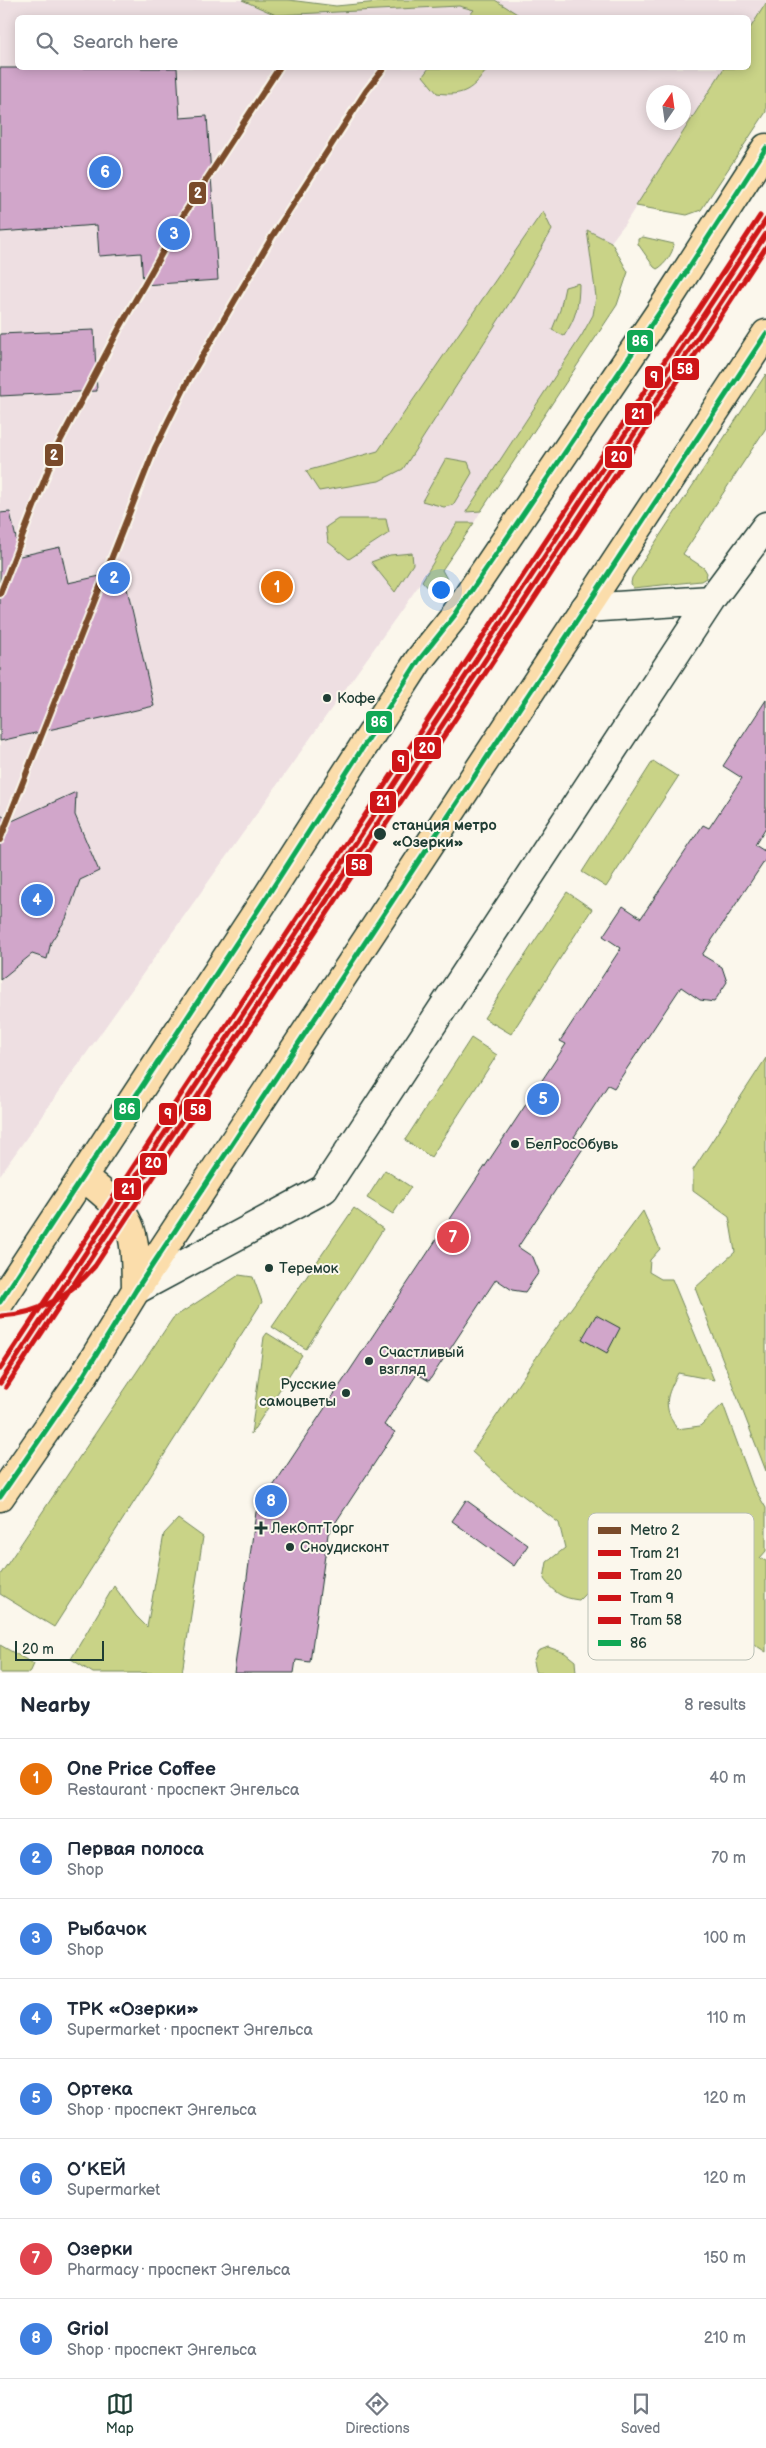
<!DOCTYPE html>
<meta charset="utf-8">
<style>
:root{--surface:#fff;--page:#f6f6f7;--text:#1f2937;--muted:#747a83;--line:#e0e1e3;--accent:#1f3d34}
body{margin:0;font-family:"Balsamiq Sans",sans-serif;background:var(--page);color:var(--text)}
.compass{position:absolute;left:646px;top:85px;width:45px;height:45px;border-radius:50%;background:var(--surface);box-shadow:0 2px 12px #0003;rotate:13deg}
.scale{position:absolute;left:15px;bottom:12px;width:89px;box-sizing:border-box;padding-left:5px;border:2px solid #1f3d34;border-top:0;font-size:14px;line-height:18px;white-space:nowrap;color:#1f3d34;-webkit-text-stroke:4px #fbf7ec;paint-order:stroke}
.you{position:absolute;left:440px;top:589px;width:18px;height:18px;margin:-12px;border:4px solid #fff;border-radius:50%;background:#1a73e8;box-shadow:0 0 0 8px #1a73e833}
.badge{display:grid;place-items:center;width:32px;height:32px;border-radius:50%;background:var(--accent);color:#fff;font-size:16px;font-weight:700}
.pin{position:absolute;translate:-50% -50%;border:2px solid #fff;box-shadow:0 1px 5px #0006}
.list{margin:0;padding:0;list-style:none}
h2{display:flex;justify-content:space-between;align-items:center;height:65px;margin:0;padding:0 20px;font-size:21px}
h2 small{font-size:16px;font-weight:400;color:var(--muted)}
.list li{display:grid;grid-template-columns:32px 1fr auto;gap:15px;align-items:center;box-sizing:border-box;height:80px;padding:0 20px;border-top:1px solid var(--line)}
.list b{display:block;font-size:19px;white-space:nowrap}
.list p{margin:0;font-size:16px;white-space:nowrap;color:var(--muted)}
.list em{font-size:16px;font-style:normal;color:var(--muted)}
.icon{flex:none;width:28px;height:28px;fill:none;stroke:currentColor;stroke-width:2;stroke-linecap:round;stroke-linejoin:round}
.map{position:relative;flex:none;width:766px;height:1673px;overflow:hidden}
.search{position:absolute;background:var(--surface);box-shadow:0 2px 12px #0003;left:15px;right:15px;top:15px;height:55px;display:flex;align-items:center;gap:12px;box-sizing:border-box;padding:0 18px;border-radius:8px;color:var(--muted);font-size:19px}
.sheet{height:705px;background:var(--surface)}
nav{display:flex;justify-content:space-around;align-items:center;box-sizing:border-box;height:70px;border-top:1px solid var(--line);background:var(--surface);font-size:14px;color:var(--muted)}
nav a{display:grid;justify-items:center;gap:2px}
nav .on{color:var(--accent)}
.map>svg:first-child{display:block}
.built{fill:#eedfe2;fill-rule:evenodd}
.green{fill:#c9d387;stroke:#74885e}
.building{fill:#d1a6ca;stroke:#1f3d34}
.lines{fill:none;stroke-linecap:round;stroke-linejoin:round}
.street-casing{stroke:#1f3d34;stroke-width:31}
.primary-casing{stroke:#1f3d34;stroke-width:31}
.street{stroke:#fbf7ec;stroke-width:28}
.primary{stroke:#fbddab;stroke-width:28}
.bus-1-casing{stroke:#fbf7ec;stroke-width:9}
.bus-1{stroke:#10a855;stroke-width:5}
.tram-1-casing{stroke:#fbf7ec;stroke-width:9}
.tram-2-casing{stroke:#fbf7ec;stroke-width:9}
.tram-3-casing{stroke:#fbf7ec;stroke-width:9}
.tram-4-casing{stroke:#fbf7ec;stroke-width:9}
.tram-1{stroke:#ce1417;stroke-width:5}
.tram-2{stroke:#ce1417;stroke-width:5}
.tram-3{stroke:#ce1417;stroke-width:5}
.tram-4{stroke:#ce1417;stroke-width:5}
.metro-1-casing{stroke:#fbf7ec;stroke-width:10}
.metro-1{stroke:#7a4b2a;stroke-width:6}
.poi-dot{fill:#1f3d34;stroke:#fbf7ec;stroke-width:2}
.labels{text-anchor:middle;dominant-baseline:central;stroke-width:4;stroke-linejoin:round;paint-order:stroke}
.poi-label{font-size:15px;fill:#1f3d34;stroke:#fbf7ec;text-anchor:start}
.stop-label{font-size:15px;font-weight:bold;fill:#1f3d34;stroke:#fbf7ec;text-anchor:start}
.key{fill:#fbf7ec;stroke:#b9bfb5;stroke-width:1}
.key-label{font-size:14px;fill:#1f3d34}
.line-badge{stroke:#fbf7ec;stroke-width:2}
.badge-label{font-size:14px;text-anchor:middle;font-weight:bold;fill:#fff}
</style>
<div class="map">
<svg width="766" height="1673" viewBox="0 0 766 1673">
<rect width="100%" height="100%" fill="#fbf7ec"/>
<filter id="ink" filterUnits="userSpaceOnUse"><feTurbulence type="fractalNoise" baseFrequency=".02" numOctaves="2"/><feDisplacementMap in="SourceGraphic" scale="10" xChannelSelector="R" yChannelSelector="G"/><feConvolveMatrix kernelMatrix="1 2 1 2 8 2 1 2 1" color-interpolation-filters="sRGB"/></filter>
<g filter="url(#ink)">
<path class="built" d="M 0,0 L 242,0 L 276,15 L 448,0 L 766,0 L 766,3 L 749,30 L 748,18 L 18,18 L 18,68 L 724,68 L 626,222 L 611,242 L 587,230 L 596,297 L 593,315 L 582,335 L 466,512 L 481,511 L 474,523 L 457,524 L 422,581 L 0,1175 ZM 654,92 L 684,92 L 684,122 L 654,122 Z"/>
<path class="green" d="M 242,0 L 289,0 L 336,6 L 399,0 L 495,0 L 522,17 L 468,17 L 474,10 L 459,6 L 276,15 Z
M 766,3 L 766,112 L 701,210 L 687,215 L 636,206 L 724,68 L 748,68 L 749,30 Z
M 429,68 L 488,68 C 473,89 464,97 437,93 L 423,76 Z
M 543,211 L 552,230 L 512,299 L 403,469 L 379,481 L 319,491 L 306,471 L 378,451 Z
M 587,230 L 611,242 L 628,272 L 617,305 L 481,511 L 466,512 L 582,335 L 593,315 L 596,297 Z
M 643,237 L 674,244 C 673,253 665,265 657,269 L 654,267 L 638,244 L 638,239 Z
M 579,283 C 579,305 576,318 564,336 L 552,330 L 560,310 L 565,287 Z
M 766,374 L 766,428 L 683,554 L 704,568 L 707,573 L 706,578 L 701,581 L 633,588 L 631,583 L 632,578 Z
M 446,458 L 468,462 L 472,473 L 453,505 L 444,507 L 422,501 Z
M 338,519 L 386,519 L 389,533 L 349,559 L 328,542 L 326,527 Z
M 457,523 L 474,523 L 442,570 L 452,588 L 432,592 L 422,581 Z
M 412,553 L 413,564 L 395,592 L 371,562 L 390,555 Z
M 653,761 L 678,777 L 606,887 L 582,872 Z
M 567,892 L 592,909 L 511,1034 L 484,1018 Z
M 471,1038 L 497,1055 L 431,1157 L 405,1140 Z
M 766,1058 L 766,1471 L 695,1288 L 735,1252 L 729,1217 L 693,1191 L 693,1170 Z
M 385,1170 L 411,1187 L 393,1214 L 367,1198 Z
M 354,1208 L 383,1229 L 306,1349 L 272,1327 Z
M 643,1211 L 660,1249 L 650,1260 L 649,1272 L 661,1279 L 672,1279 L 714,1380 L 678,1373 C 666,1397 662,1405 677,1429 L 700,1426 L 723,1404 L 753,1486 L 766,1508 L 766,1551 L 760,1558 L 766,1561 L 766,1652 L 648,1576 L 629,1596 L 596,1566 L 588,1591 L 579,1600 C 562,1598 554,1593 544,1579 L 547,1562 L 565,1548 L 559,1523 L 505,1482 L 472,1452 L 555,1330 Z
M 239,1275 L 253,1277 L 262,1302 L 54,1627 L 0,1594 L 0,1575 L 173,1318 Z
M 267,1333 L 302,1355 L 251,1434 L 264,1337 Z
M 178,1519 L 203,1537 L 182,1673 L 93,1673 L 71,1659 L 114,1586 L 136,1616 L 147,1627 L 164,1534 Z
M 0,1645 L 34,1664 L 30,1673 L 0,1673 Z
M 548,1647 L 565,1653 L 575,1661 L 576,1673 L 537,1673 L 535,1671 L 533,1662 L 538,1651 Z"/>
<path class="building" d="M 0,68 L 177,68 L 180,118 L 207,116 L 218,280 L 143,285 L 141,253 L 99,256 L 97,225 L 0,232 Z
M 94,330 L 97,391 L 0,396 L 0,334 Z
M 10,512 L 20,556 L 60,547 L 68,583 L 123,571 L 154,706 L 0,741 L 0,513 Z
M 766,700 L 766,827 L 755,845 L 766,852 L 766,859 L 702,955 L 722,967 L 727,982 L 714,1002 L 700,1000 L 681,987 L 614,1088 L 608,1085 L 574,1137 L 586,1144 L 518,1247 L 533,1257 L 539,1272 L 525,1292 L 512,1290 L 496,1279 L 429,1381 L 417,1374 L 384,1425 L 395,1432 L 328,1534 L 310,1662 L 296,1660 L 294,1673 L 234,1673 L 256,1512 L 566,1044 L 560,1041 L 621,948 L 603,936 L 623,906 L 641,918 L 703,825 L 709,828 L 742,778 L 723,766 Z
M 76,792 L 75,815 L 99,871 L 80,880 L 66,919 L 51,942 L 47,959 L 32,954 L 0,980 L 0,815 L 12,821 Z
M 596,1315 L 620,1328 L 607,1353 L 582,1339 Z
M 466,1500 L 528,1545 L 514,1566 L 452,1521 Z"/>
<g class="lines">
<g class="street-casing">
<path id="street" d="M 585,608 L 711,600
M 136,1290 L 324,1189 L 711,600 L 766,526"/>
</g>
<g class="primary-casing">
<path id="primary" d="M 83,1177 C 135,1217 135,1226 136,1290
M 0,1302 L 268,895 L 419,660 L 455,615 L 666,303 L 766,148
M 0,1497 L 82,1378 L 136,1290 L 766,334"/>
</g>
<use href="#street" class="street"/>
<use href="#primary" class="primary"/>
<g class="bus-1-casing">
<path id="bus-1" d="M 0,1302 L 268,895 L 419,660 L 455,615 L 666,303 L 766,148
M 0,1497 L 82,1378 L 136,1290 L 766,334"/>
</g>
<use href="#bus-1" class="bus-1"/>
<g class="tram-1-casing">
<path id="tram-1" d="M 0,1383 L 766,220"/>
</g>
<g class="tram-2-casing">
<path id="tram-2" d="M 6,1387 L 766,234"/>
</g>
<g class="tram-3-casing">
<path id="tram-3" d="M 0,1369 L 760,216"/>
</g>
<g class="tram-4-casing">
<path id="tram-4" d="M 1,1316 C 40,1314 69,1296 95,1266 L 766,247"/>
</g>
<use href="#tram-1" class="tram-1"/>
<use href="#tram-2" class="tram-2"/>
<use href="#tram-3" class="tram-3"/>
<use href="#tram-4" class="tram-4"/>
<g class="metro-1-casing">
<path id="metro-1" d="M 0,594 L 58,445 L 119,329 L 184,214 L 279,68
M 0,840 L 155,448 L 190,377 L 272,237 L 366,91 L 384,68"/>
</g>
<use href="#metro-1" class="metro-1"/>
</g>
</g>
<g class="poi-dot">
<circle cx="327" cy="698" r="5"/>
<circle cx="380" cy="834" r="7"/>
<circle cx="515" cy="1144" r="5"/>
<circle cx="269" cy="1268" r="5"/>
<circle cx="369" cy="1361" r="5"/>
<circle cx="346" cy="1393" r="5"/>
<path d="M258.5 1520.5h5v5h5v5h-5v5h-5v-5h-5v-5h5z"/>
<circle cx="290" cy="1547" r="5"/>
</g>
<g class="labels">
<g class="poi-label">
<text x="337" y="698">Кофе</text>
<text x="525" y="1144">БелРосОбувь</text>
<text x="279" y="1268">Теремок</text>
<text x="379" y="1352">Счастливый<tspan x="379" dy="17">взгляд</tspan></text>
<text x="336" y="1384" text-anchor="end">Русские<tspan x="336" dy="17">самоцветы</tspan></text>
<text x="271" y="1528">ЛекОптТорг</text>
<text x="300" y="1547">Сноудисконт</text>
</g>
<g class="stop-label">
<text x="392" y="825">станция метро<tspan x="392" dy="17">«Озерки»</tspan></text>
</g>
</g>
<rect x="588" y="1513" width="166" height="147" rx="8" class="key"/>
<rect x="598" y="1527" width="23" height="7" fill="#7a4b2a"/>
<rect x="598" y="1550" width="23" height="6" fill="#ce1417"/>
<rect x="598" y="1572" width="23" height="7" fill="#ce1417"/>
<rect x="598" y="1595" width="23" height="6" fill="#ce1417"/>
<rect x="598" y="1617" width="23" height="7" fill="#ce1417"/>
<rect x="598" y="1640" width="23" height="6" fill="#10a855"/>
<g class="key-label">
<text x="630" y="1535">Metro 2</text>
<text x="630" y="1558">Tram 21</text>
<text x="630" y="1580">Tram 20</text>
<text x="630" y="1603">Tram 9</text>
<text x="630" y="1625">Tram 58</text>
<text x="630" y="1648">86</text>
</g>
<g class="line-badge">
<rect x="188" y="181" width="19" height="24" rx="5" fill="#7a4b2a"/>
<rect x="626" y="329" width="28" height="24" rx="5" fill="#10a855"/>
<rect x="671" y="357" width="29" height="24" rx="5" fill="#ce1417"/>
<rect x="644" y="365" width="20" height="24" rx="5" fill="#ce1417"/>
<rect x="624" y="402" width="29" height="24" rx="5" fill="#ce1417"/>
<rect x="44" y="443" width="20" height="24" rx="5" fill="#7a4b2a"/>
<rect x="604" y="445" width="29" height="24" rx="5" fill="#ce1417"/>
<rect x="365" y="710" width="28" height="24" rx="5" fill="#10a855"/>
<rect x="413" y="736" width="29" height="24" rx="5" fill="#ce1417"/>
<rect x="391" y="749" width="19" height="24" rx="5" fill="#ce1417"/>
<rect x="369" y="790" width="28" height="24" rx="5" fill="#ce1417"/>
<rect x="345" y="853" width="28" height="24" rx="5" fill="#ce1417"/>
<rect x="113" y="1097" width="28" height="24" rx="5" fill="#10a855"/>
<rect x="183" y="1098" width="29" height="24" rx="5" fill="#ce1417"/>
<rect x="158" y="1102" width="20" height="24" rx="5" fill="#ce1417"/>
<rect x="139" y="1152" width="29" height="24" rx="5" fill="#ce1417"/>
<rect x="113" y="1177" width="29" height="24" rx="5" fill="#ce1417"/>
</g>
<g class="badge-label">
<text x="198" y="198">2</text>
<text x="640" y="346">86</text>
<text x="685" y="374">58</text>
<text x="654" y="382">9</text>
<text x="638" y="419">21</text>
<text x="54" y="460">2</text>
<text x="619" y="462">20</text>
<text x="379" y="727">86</text>
<text x="427" y="753">20</text>
<text x="401" y="766">9</text>
<text x="383" y="806">21</text>
<text x="359" y="870">58</text>
<text x="127" y="1114">86</text>
<text x="198" y="1115">58</text>
<text x="168" y="1119">9</text>
<text x="153" y="1168">20</text>
<text x="128" y="1194">21</text>
</g>
</svg>
<svg class="compass" viewBox="-18 -18 36 36"><path d="M0-13l5 13h-10z" fill="#e53935"/><path d="M0 13l5-13h-10z" fill="#747a83"/></svg>
<div class="scale">20 m</div>
<div class="you"></div>
<div class="pin badge" style="left:277px;top:587px;background:#e8710a">1</div>
<div class="pin badge" style="left:114px;top:578px;background:#3f7fe0">2</div>
<div class="pin badge" style="left:174px;top:234px;background:#3f7fe0">3</div>
<div class="pin badge" style="left:37px;top:900px;background:#3f7fe0">4</div>
<div class="pin badge" style="left:543px;top:1099px;background:#3f7fe0">5</div>
<div class="pin badge" style="left:105px;top:172px;background:#3f7fe0">6</div>
<div class="pin badge" style="left:453px;top:1237px;background:#e0444e">7</div>
<div class="pin badge" style="left:271px;top:1501px;background:#3f7fe0">8</div>
<div class="search"><svg class="icon" aria-label="search" viewBox="0 0 24 24"><circle cx="10" cy="10" r="6"/><path d="M15 15l6 6"/></svg>Search here</div>
</div>
<section class="sheet">
<h2>Nearby<small>8 results</small></h2>
<ul class="list">
<li><span class="badge" style="background:#e8710a">1</span><div><b>One Price Coffee</b><p>Restaurant · проспект Энгельса</p></div><em>40 m</em></li>
<li><span class="badge" style="background:#3f7fe0">2</span><div><b>Первая полоса</b><p>Shop</p></div><em>70 m</em></li>
<li><span class="badge" style="background:#3f7fe0">3</span><div><b>Рыбачок</b><p>Shop</p></div><em>100 m</em></li>
<li><span class="badge" style="background:#3f7fe0">4</span><div><b>ТРК «Озерки»</b><p>Supermarket · проспект Энгельса</p></div><em>110 m</em></li>
<li><span class="badge" style="background:#3f7fe0">5</span><div><b>Ортека</b><p>Shop · проспект Энгельса</p></div><em>120 m</em></li>
<li><span class="badge" style="background:#3f7fe0">6</span><div><b>О’КЕЙ</b><p>Supermarket</p></div><em>120 m</em></li>
<li><span class="badge" style="background:#e0444e">7</span><div><b>Озерки</b><p>Pharmacy · проспект Энгельса</p></div><em>150 m</em></li>
<li><span class="badge" style="background:#3f7fe0">8</span><div><b>Griol</b><p>Shop · проспект Энгельса</p></div><em>210 m</em></li>
</ul>
</section>
<nav>
<a class="on"><svg class="icon" aria-label="map" viewBox="0 0 24 24"><path d="M3 6l6-2 6 2 6-2v14l-6 2-6-2-6 2zM9 4v14M15 6v14"/></svg>Map</a>
<a><svg class="icon" aria-label="directions" viewBox="0 0 24 24"><path d="M12 3l9 9-9 9-9-9zM9 14v-3h6M13 9l2 2-2 2"/></svg>Directions</a>
<a><svg class="icon" aria-label="saved" viewBox="0 0 24 24"><path d="M7 4h10v16l-5-4-5 4z"/></svg>Saved</a>
</nav>
